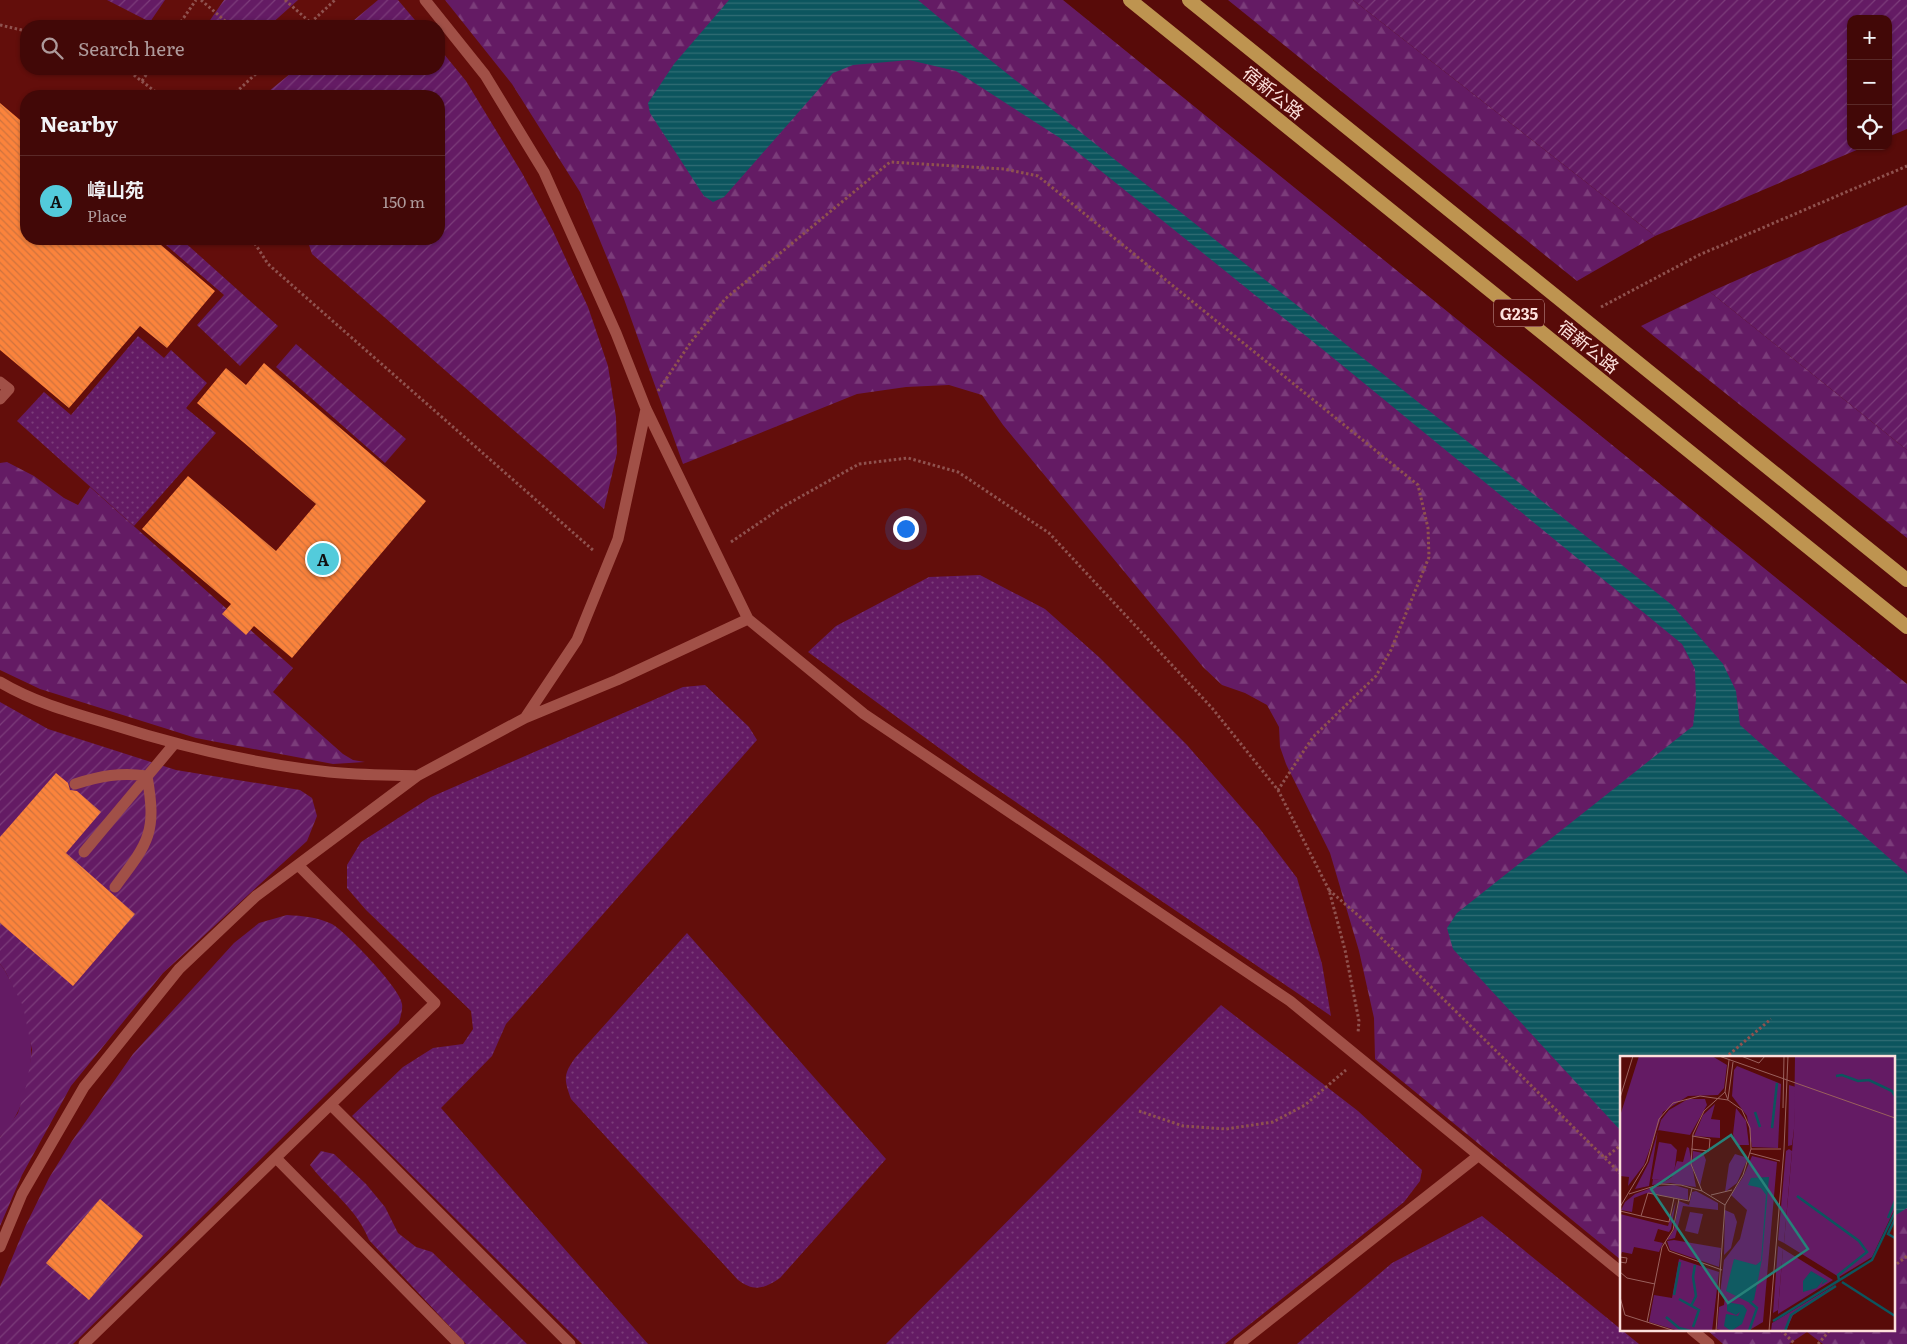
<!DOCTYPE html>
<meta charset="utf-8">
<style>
:root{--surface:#420807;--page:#4c1615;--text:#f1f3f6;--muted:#ae9a9b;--line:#5a2928;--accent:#53cbdb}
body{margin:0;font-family:Literata,"Noto Sans SC",serif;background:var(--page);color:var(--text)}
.controls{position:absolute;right:15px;top:15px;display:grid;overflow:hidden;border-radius:10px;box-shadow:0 1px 4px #0004}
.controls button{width:45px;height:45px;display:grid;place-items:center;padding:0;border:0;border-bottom:1px solid var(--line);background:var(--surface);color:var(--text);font:25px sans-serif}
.you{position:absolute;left:905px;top:528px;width:18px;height:18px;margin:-12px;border:4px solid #fff;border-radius:50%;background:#1a73e8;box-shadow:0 0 0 8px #1a73e833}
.badge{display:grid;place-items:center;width:32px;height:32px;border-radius:50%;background:var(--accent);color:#111;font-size:16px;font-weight:700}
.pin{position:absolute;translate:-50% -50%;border:2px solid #fff;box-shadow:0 1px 5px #0006}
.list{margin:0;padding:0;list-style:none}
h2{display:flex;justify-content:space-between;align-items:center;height:65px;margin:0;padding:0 20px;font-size:21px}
h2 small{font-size:16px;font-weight:400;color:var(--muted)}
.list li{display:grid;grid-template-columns:32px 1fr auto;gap:15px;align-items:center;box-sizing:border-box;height:90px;padding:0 20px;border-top:1px solid var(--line)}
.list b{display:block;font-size:19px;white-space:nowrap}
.list p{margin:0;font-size:16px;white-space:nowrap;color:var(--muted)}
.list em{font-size:16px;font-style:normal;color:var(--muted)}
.icon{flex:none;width:28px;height:28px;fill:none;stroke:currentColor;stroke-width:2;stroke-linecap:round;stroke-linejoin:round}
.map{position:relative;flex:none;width:1907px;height:1344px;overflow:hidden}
.search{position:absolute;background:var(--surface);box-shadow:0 1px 4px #0004;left:20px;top:20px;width:425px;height:55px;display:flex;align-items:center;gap:12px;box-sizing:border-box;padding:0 18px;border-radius:20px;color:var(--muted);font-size:19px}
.panel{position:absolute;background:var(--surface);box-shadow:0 1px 4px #0004;left:20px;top:90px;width:425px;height:155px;border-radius:20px}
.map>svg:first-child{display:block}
.built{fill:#630e0b;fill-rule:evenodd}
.grass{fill:url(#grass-dots)}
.forest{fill:url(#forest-firs)}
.park{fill:#641b64}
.garden{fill:url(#garden-furrows)}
.water{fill:url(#water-rules)}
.building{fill:url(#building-back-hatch)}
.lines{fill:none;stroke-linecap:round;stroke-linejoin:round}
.path{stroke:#8f524f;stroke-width:3;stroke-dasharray:2.5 2.5;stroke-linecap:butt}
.service{stroke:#a15047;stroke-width:11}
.trunk{stroke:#be9450;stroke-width:14}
.labels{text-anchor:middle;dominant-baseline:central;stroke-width:5;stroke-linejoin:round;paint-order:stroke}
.shield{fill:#580b09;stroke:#cca09d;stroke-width:1}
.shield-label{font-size:16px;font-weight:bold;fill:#fde0dc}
.street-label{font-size:18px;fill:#fde0dc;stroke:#580b09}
.inset-river{fill:none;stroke:#0c555e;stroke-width:2.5}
.inset-road{fill:none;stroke:#9a605d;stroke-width:1}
.view{fill:#278179;fill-opacity:0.15;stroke:#278179;stroke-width:2.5}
.inset-edge{fill:none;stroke:#fde0dc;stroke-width:2.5}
</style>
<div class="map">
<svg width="1907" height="1344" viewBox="0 0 1907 1344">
<defs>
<pattern id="grass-dots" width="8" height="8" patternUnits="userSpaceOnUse" patternTransform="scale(1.25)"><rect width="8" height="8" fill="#641b64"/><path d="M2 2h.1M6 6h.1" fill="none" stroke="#7b3c7a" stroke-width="1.8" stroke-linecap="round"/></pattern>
<pattern id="forest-firs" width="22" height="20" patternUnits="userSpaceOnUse" patternTransform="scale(1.25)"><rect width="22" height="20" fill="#641b64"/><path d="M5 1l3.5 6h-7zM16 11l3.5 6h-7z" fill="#7b3c7a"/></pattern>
<pattern id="garden-furrows" width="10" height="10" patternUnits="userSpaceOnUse" patternTransform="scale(1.25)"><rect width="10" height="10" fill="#641b64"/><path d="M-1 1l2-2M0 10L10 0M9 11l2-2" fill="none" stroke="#7b3c7a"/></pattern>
<pattern id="water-rules" width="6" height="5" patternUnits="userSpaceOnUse" patternTransform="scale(1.25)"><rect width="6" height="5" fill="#0c555e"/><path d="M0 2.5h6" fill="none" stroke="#306d74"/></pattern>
<pattern id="building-back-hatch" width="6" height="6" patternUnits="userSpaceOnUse" patternTransform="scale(1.25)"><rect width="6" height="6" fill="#fb833c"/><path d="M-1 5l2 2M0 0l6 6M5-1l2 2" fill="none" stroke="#cf733e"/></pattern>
</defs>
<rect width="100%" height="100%" fill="#580b09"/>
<path class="built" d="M 0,0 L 1063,0 L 1907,684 L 1907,1344 L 0,1344 ZM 26,26 L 439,26 L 439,69 L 26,69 ZM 26,96 L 439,96 L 439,239 L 26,239 ZM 1621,1058 L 1893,1058 L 1893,1330 L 1621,1330 Z"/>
<path class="grass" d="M 138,336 L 164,358 L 171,350 L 207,383 L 186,408 L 216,433 L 134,526 L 17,421 L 44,392 L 71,415 Z
M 980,575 L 1045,609 L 1100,658 L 1187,745 L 1260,829 L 1297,878 L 1322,964 L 1331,1016 L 976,775 L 808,652 L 836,626 L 929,577 Z
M 705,685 L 749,727 L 757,740 L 506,1024 L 492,1056 L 441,1108 L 648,1344 L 582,1344 L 352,1116 L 403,1067 L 433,1048 L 463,1044 L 473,1029 L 471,1011 L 366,910 L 347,888 L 347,865 L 361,842 L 431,797 L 683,687 Z
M 687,933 L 886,1159 L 780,1278 C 764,1289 754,1292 738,1280 L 571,1099 C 564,1079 563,1075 575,1058 Z
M 1221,1005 L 1358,1111 L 1422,1170 L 1420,1181 L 1404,1202 L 1225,1344 L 886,1344 Z
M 1482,1216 L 1639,1344 L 1297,1344 L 1392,1263 Z"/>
<path class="forest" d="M 445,0 L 1063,0 L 1907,684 L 1907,1344 L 1823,1344 L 1807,1332 L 1789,1344 L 1723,1344 L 1707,1330 L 1893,1330 L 1893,1058 L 1621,1058 L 1621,1260 L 1375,1059 L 1374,1018 L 1359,951 L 1330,853 L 1286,764 L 1280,747 L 1279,727 L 1267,705 L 1245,693 L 1222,685 L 1203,667 L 1003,425 L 982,395 L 949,385 L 906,387 L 857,394 L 683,464 L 624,299 L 580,192 L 512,84 Z
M 1228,0 L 1353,0 L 1655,236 L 1577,281 Z
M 1710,292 L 1907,450 L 1907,538 L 1641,326 Z
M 7,462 L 34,476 L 64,498 L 78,505 L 90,487 L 293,668 L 273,692 L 343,754 L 353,760 L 365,762 L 333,764 L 196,738 L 40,689 L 0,670 L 0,463 Z"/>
<path class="park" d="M 0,964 L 4,969 C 10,981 19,994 24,1007 C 38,1048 32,1105 0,1137 Z"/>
<path class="garden" d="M 107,0 L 165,0 L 150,22 Z
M 224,0 L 298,0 L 269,26 L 206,26 Z
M 378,0 L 398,0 L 420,26 L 347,26 Z
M 1353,0 L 1907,0 L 1907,129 L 1888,137 L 1888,19 L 1851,19 L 1851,146 L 1866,146 L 1655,236 Z
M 439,48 L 466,81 L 522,173 L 553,231 L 588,307 L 608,366 L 616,417 L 617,453 L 604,509 L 312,254 L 307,239 L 439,239 L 439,96 L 263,96 L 296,69 L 439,69 Z
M 1907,205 L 1907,450 L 1710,292 Z
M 159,239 L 181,239 L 278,326 L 240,366 L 197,325 L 224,295 Z
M 296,344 L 406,439 L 385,463 L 276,367 Z
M 0,702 L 48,729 L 176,770 L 300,790 L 312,798 L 317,816 L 307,841 L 163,973 L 71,1086 L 22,1175 L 0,1226 L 0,1137 L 18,1113 L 27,1083 L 32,1050 L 23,1006 L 4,969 L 0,964 Z
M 287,915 C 303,916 317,917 332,924 C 346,932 401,989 402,1004 C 403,1010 400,1018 399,1023 L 73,1344 L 0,1344 L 0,1287 L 25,1227 L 49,1178 L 72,1141 L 133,1054 L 234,943 L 259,923 Z
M 321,1151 L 334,1154 L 366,1184 L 385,1207 L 398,1233 L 416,1247 L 432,1252 L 527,1344 L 466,1344 L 369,1240 C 357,1209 330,1191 310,1165 Z"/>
<path class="water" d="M 729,0 L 918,0 L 974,47 L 1672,605 L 1723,664 L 1736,691 L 1740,725 L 1907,874 L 1907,1208 L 1893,1217 L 1893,1058 L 1621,1058 L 1621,1131 L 1453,949 L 1447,928 L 1457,913 L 1693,726 L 1696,699 L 1695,669 L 1682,644 L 1337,361 L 1060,138 L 956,71 L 909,60 L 853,65 L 833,73 L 724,197 L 713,202 L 704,196 L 650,113 L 648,103 L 674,64 Z"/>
<path class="building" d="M 0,103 L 26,125 L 26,239 L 154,239 L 215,291 L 167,348 L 140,326 L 69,408 L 0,350 Z
M 264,363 L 426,501 L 292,658 L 254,626 L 246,635 L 222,614 L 231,604 L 142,529 L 188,476 L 276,551 L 316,504 L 197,403 L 226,368 L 246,385 Z
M 56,773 L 68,783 L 70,790 L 77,791 L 101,812 L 66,853 L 135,914 L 73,986 L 0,923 L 0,837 Z
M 100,1199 L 143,1236 L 89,1300 L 46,1263 Z"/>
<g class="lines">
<path class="path" d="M 201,0 L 231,26
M 285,0 L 311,23
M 0,25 L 26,31
M 178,26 L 196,0
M 307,26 L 335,0
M 126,69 L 161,96
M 142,81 L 150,69
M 232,96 L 261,69
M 252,239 L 268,264 L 594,551
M 1601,307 L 1699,255 L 1907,166
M 658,391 L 691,342 L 725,299 L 890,162 L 1004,169 L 1038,176 L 1418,485 L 1428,528 L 1429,557 L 1391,650 L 1376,676 L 1313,737 L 1278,790
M 731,542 L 784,506 L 859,464 L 908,458 L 958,472 L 1049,533 L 1212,708 L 1278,790 L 1329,890 L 1345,950 L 1359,1021 L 1358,1033
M 1329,890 L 1360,917 L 1621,1174
M 1725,1058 L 1771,1019
M 1139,1111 L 1183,1126 L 1226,1129 L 1273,1122 L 1305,1105 L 1346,1070
M 1605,1158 L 1621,1145
M 1893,1267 L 1907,1256
M 1781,1330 L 1795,1344
M 1818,1344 L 1830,1330"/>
<path class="service" d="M 425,0 L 485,75 L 544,172 L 616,333 L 646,409 L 748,619 L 864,714 L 1290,1001 L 1621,1272
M 0,382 L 9,389 L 0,399
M 0,682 C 33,702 73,713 110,724 C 182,747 255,764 329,772 C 358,775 388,775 417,776
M 525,718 L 577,640 L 618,539 L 646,409
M 75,784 C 100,776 121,772 147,776 C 157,833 149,842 115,887
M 84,852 L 175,743
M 331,1105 L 570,1344
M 276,1158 L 459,1344
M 0,1247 L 22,1194 L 84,1087 L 179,969 L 256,896 L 417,776 L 525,718 L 617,680 L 748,619
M 1692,1330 L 1709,1344
M 84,1344 L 435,1003 L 298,865
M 1239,1344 L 1478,1156"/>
<path class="trunk" d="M 1130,0 L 1907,627
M 1189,0 L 1907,580"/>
</g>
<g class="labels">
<rect class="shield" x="1494" y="299.5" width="50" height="27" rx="4"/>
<g class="shield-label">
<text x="1519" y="313">G235</text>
</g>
<g class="street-label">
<text transform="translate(1274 92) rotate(39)">宿新公路</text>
<text transform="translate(1589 346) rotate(39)">宿新公路</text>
</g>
</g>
<g transform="translate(1620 1056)">
<rect width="275" height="275" fill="#580b09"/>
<path d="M 76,135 L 98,147 L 98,154 L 63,150 L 55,182 L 47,184 L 54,174 L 59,145 L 69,149 L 72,136 ZM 105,154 L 114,158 L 117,166 L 111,192 L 104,199 ZM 70,156 L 83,158 L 78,178 L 65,175 ZM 54,184 L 101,192 L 99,211 L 50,194 L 47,185 ZM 59,203 L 99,216 L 92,275 L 59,275 L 29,266 L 34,239 L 52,242 Z" fill="#641b64"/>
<path d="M 19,0 L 92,0 L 107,9 L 104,32 L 98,39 L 68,40 L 43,56 L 24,109 L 8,130 L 9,121 L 0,120 L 0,60 ZM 117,10 L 161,28 L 158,92 L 132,91 L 127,60 L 112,40 L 114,14 ZM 169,29 L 176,31 L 174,73 L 172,89 L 168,90 ZM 95,48 L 91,63 L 100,64 L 100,82 L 74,80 L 83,59 ZM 169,93 L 172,95 L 164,187 L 158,184 L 166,95 ZM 73,95 L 83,97 L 86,104 L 80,130 L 72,109 ZM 132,100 L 157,106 L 143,266 L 128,275 L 103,275 L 97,273 L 99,251 L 104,249 L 105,240 L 100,238 L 104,204 L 120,183 L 127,154 L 111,139 L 123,121 ZM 158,190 L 163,193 L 158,254 L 153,257 ZM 218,227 L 173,259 L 166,275 L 151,275 L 152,267 Z" fill="#641b64"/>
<path d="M 39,86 L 51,88 L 57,94 L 54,118 L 46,125 L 32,123 Z" fill="#641b64"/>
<path d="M 175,0 L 275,0 L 275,152 L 252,201 L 219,221 L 164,187 L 174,73 ZM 68,43 L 85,43 L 87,49 L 70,79 L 38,74 L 29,130 L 15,133 L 29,106 L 41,64 L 49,54 ZM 116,52 L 126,65 L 129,89 L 116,89 L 113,78 ZM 67,91 L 69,92 L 76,131 L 50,127 L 32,129 L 33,123 L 46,125 L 52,121 L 57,105 L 63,106 ZM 115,98 L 128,102 L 117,127 L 105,136 L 109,108 ZM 54,129 L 68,133 L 68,144 L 27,137 L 14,142 L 12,156 L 1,154 L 5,146 L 15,138 L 34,131 ZM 56,145 L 51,173 L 49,176 L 38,173 L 34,185 L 43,187 L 39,196 L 14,191 L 12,198 L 2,196 L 0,200 L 0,158 L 48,170 ZM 163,193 L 213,224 L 158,258 L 158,254 Z" fill="#641b64"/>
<path d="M 149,121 L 142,203 L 134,244 L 130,247 L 106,235 L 114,203 L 136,209 L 141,205 L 146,139 L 141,132 L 128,129 L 131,122 ZM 191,215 L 208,225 L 201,229 L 204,223 L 197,232 L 183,236 L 183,225 ZM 107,246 L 123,249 L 127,254 L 122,268 L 111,275 L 104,270 L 106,258 L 118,260 L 120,256 L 116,259 L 107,255 Z" fill="#0c555e"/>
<path class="inset-river" d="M 216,20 L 222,19 L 238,25 L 249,24 L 272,35 L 275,40M 135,56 L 140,71M 152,72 L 157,27M 177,140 L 239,185 L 247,196 L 218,219 L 219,224M 268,162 L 275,145M 275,163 L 268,178 L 275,182M 222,226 L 275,260M 54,239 L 60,206M 59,243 L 79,254 L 73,271M 71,250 L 76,240 L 73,221 L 75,209M 46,261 L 59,272 L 70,275M 153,265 L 252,204 L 275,156M 129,275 L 137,252 L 130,246M 165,275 L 171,259 L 216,230"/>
<path class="inset-road" d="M 99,0 L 275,62M 121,0 L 139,7 L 145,0M 0,42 L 13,0M 108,43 L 113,6M 108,44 L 105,36 L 109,4M 163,52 L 164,0M 71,93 L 89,95 L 90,83 L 72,80M 131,93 L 161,93M 130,97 L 160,105M 82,135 L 71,108 L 73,78 L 84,55 L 105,36M 9,138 L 41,128 L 61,129 L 82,135 L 105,149M 91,139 L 112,134M 0,151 L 27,106 L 39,63 L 53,47 L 80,40 L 108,44 L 122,54 L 130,72 L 131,93 L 123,119 L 105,149 L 96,275M 0,155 L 21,160 L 28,137 L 69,145 L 72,132M 21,160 L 49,166 L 54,142M 45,186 L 49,195 L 102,214M 0,201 L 7,202 L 6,207 L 0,206M 0,216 L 7,222 L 35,228M 0,241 L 5,259 L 55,275M 27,266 L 42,191 L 53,174 L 59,143M 149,275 L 164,93 L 168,0"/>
<path class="view" d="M 111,79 L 188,193 L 108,247 L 31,133 Z"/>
<rect width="275" height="275" class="inset-edge"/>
</g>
</svg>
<div class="controls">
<button>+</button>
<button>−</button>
<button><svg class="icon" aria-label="locate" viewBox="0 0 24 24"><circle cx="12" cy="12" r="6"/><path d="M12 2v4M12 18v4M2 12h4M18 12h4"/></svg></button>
</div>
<div class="you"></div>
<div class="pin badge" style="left:323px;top:559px">A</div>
<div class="search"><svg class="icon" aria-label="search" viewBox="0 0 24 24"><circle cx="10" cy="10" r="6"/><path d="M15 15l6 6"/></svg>Search here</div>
<section class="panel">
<h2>Nearby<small></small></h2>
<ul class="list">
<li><span class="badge">A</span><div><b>嶂山苑</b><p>Place</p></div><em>150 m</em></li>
</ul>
</section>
</div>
